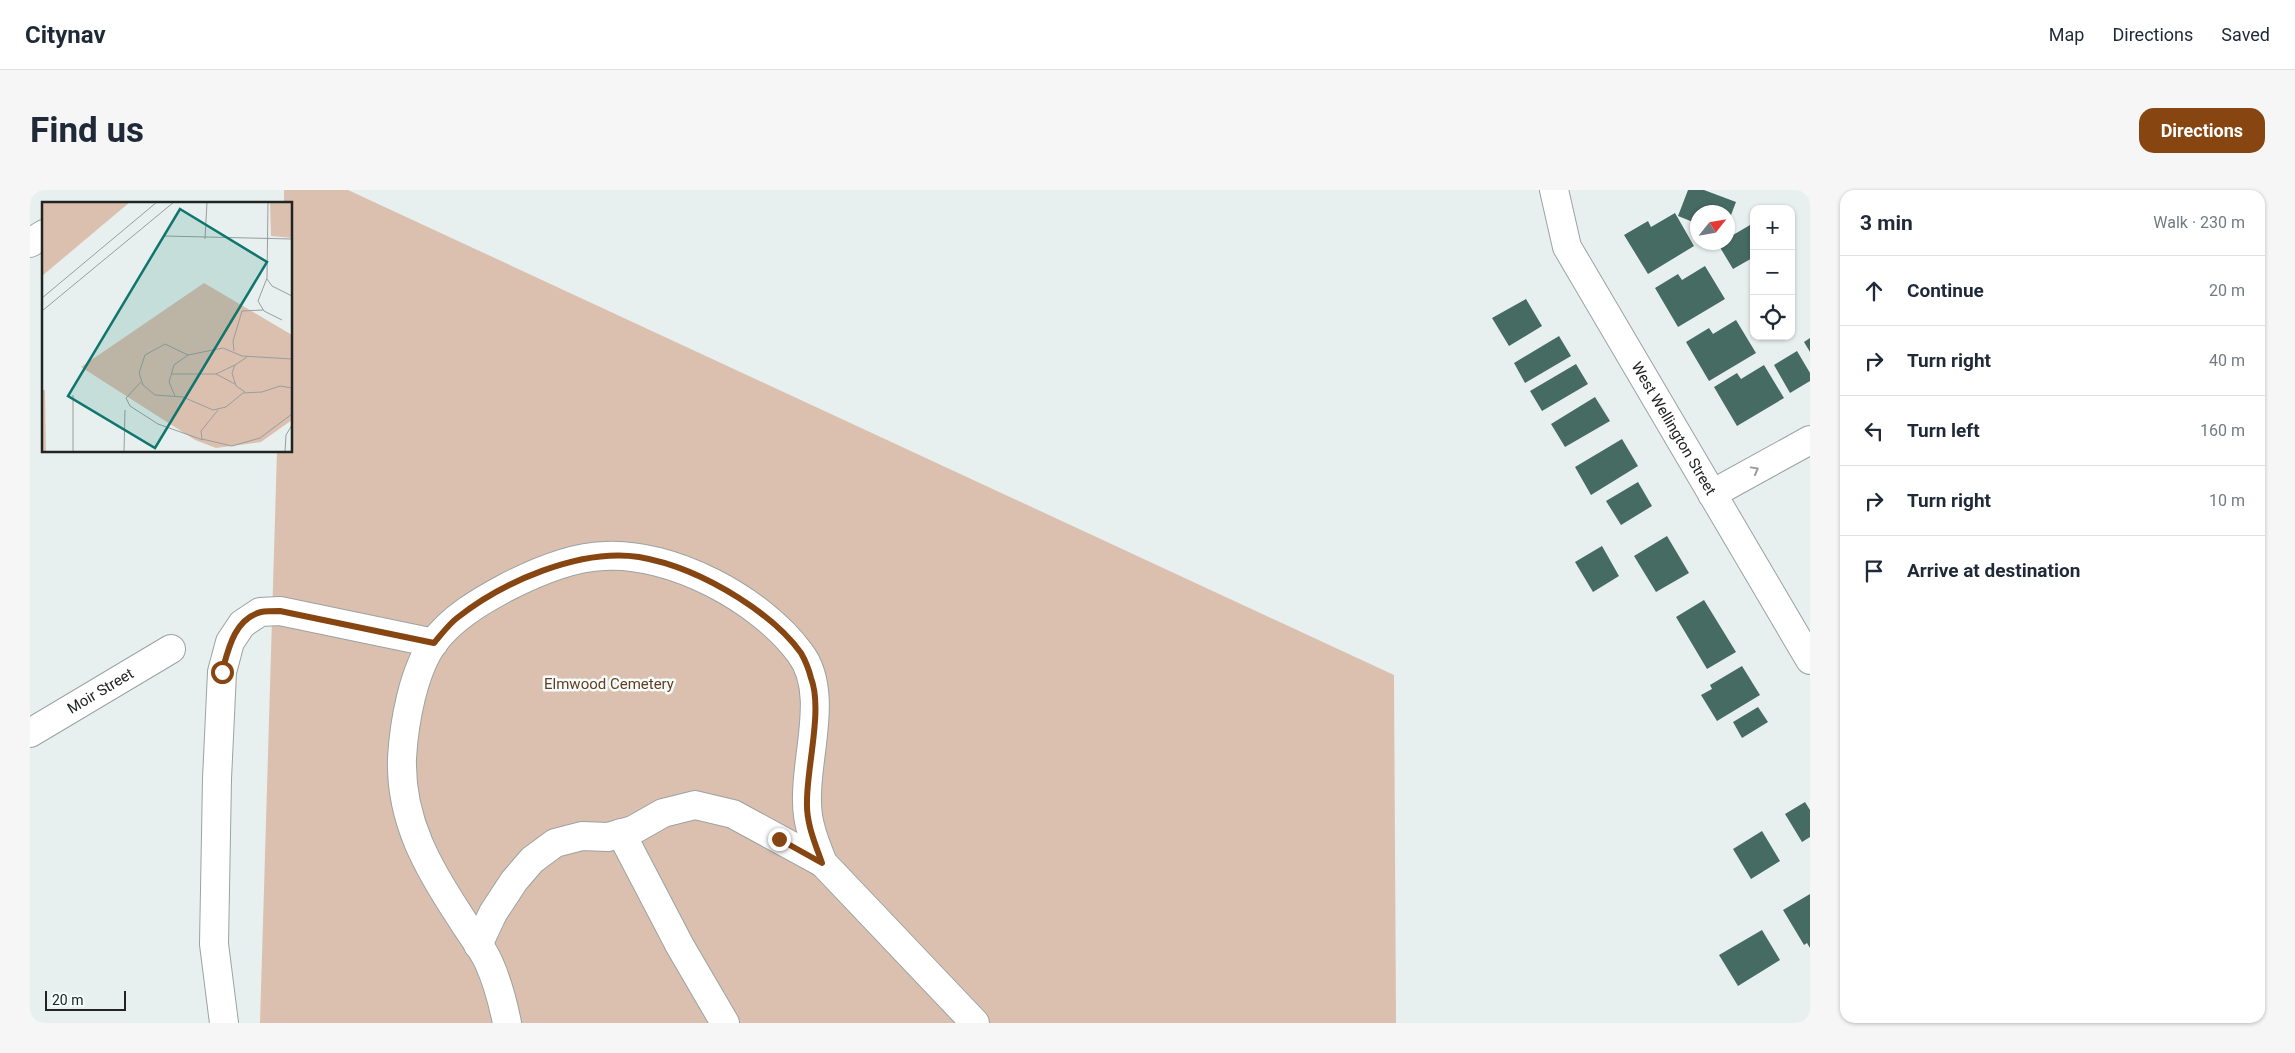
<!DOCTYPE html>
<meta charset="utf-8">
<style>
:root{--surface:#fff;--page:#f6f6f7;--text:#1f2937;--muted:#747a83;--line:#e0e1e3;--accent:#874611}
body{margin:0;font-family:Roboto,sans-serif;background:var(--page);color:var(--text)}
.controls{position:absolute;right:15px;top:15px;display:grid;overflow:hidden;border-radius:10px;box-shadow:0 1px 4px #0004}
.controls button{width:45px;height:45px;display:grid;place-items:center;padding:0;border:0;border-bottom:1px solid var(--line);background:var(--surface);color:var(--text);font:25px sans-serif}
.compass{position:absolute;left:1660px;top:15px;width:45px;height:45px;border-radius:50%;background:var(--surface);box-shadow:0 1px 4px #0004;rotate:59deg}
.scale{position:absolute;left:15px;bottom:12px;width:81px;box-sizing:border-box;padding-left:5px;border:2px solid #212423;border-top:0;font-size:14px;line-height:18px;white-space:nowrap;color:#212423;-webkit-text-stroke:4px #f4fdfb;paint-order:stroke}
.stop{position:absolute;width:15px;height:15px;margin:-11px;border:4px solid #874611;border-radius:50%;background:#fff}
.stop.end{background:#874611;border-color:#fff;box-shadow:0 1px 5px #0008}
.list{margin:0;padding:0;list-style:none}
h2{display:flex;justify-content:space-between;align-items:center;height:65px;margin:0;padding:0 20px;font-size:21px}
h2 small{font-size:16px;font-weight:400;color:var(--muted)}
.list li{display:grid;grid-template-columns:32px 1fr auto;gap:15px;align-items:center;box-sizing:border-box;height:70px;padding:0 20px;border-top:1px solid var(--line)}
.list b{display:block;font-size:19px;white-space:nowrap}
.list em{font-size:16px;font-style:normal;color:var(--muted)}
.icon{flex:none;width:28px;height:28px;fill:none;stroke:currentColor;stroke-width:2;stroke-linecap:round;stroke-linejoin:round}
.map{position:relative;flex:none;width:1780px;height:833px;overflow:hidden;border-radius:15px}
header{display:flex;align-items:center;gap:30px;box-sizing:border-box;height:70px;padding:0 25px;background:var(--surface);border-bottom:1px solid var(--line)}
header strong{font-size:24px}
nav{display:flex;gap:28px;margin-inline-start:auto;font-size:18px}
.intro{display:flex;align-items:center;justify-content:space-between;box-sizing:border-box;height:120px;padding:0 30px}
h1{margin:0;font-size:35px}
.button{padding:12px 22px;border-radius:15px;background:var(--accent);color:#fff;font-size:18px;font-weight:700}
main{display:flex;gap:30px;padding:0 30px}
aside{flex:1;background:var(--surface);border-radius:15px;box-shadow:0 1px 4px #0004}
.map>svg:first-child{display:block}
.green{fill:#dbc0af}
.building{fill:#466b63}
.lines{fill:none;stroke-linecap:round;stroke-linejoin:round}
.minor-casing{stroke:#9ba3a1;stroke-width:30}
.minor{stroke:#fff;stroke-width:28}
.oneway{stroke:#9b9c9c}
.route{stroke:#874611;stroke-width:6}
.labels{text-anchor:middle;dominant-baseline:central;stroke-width:5;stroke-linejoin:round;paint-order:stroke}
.street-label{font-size:15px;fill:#212423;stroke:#f4fdfb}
.park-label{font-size:15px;fill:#673c1e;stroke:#f4fdfb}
.inset-road{fill:none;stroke:#989e9d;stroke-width:1}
.view{fill:#0f766e;fill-opacity:0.15;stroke:#0f766e;stroke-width:2.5}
.inset-edge{fill:none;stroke:#212423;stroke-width:2.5}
</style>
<header>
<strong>Citynav</strong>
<nav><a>Map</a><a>Directions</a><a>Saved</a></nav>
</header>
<div class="intro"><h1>Find us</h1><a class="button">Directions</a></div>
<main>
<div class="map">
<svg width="1780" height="833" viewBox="0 0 1780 833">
<rect width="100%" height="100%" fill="#e7f0ee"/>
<path class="green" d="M 254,0 L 318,0 L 1364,485 L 1366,833 L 230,833 L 247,261 L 261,261 L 261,14 L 254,14 Z"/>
<path class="building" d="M 1658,0 L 1674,0 L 1706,12 L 1698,33 L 1698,22 L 1668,22 L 1668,34 L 1648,26 Z
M 1645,23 L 1664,56 L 1618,84 L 1594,45 L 1618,31 L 1621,37 Z
M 1720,35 L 1724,41 L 1724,67 L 1703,79 L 1688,54 L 1698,52 L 1698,48 Z
M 1675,76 L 1695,109 L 1648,137 L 1625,98 L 1648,84 L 1652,90 Z
M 1496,109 L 1512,136 L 1479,156 L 1462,128 Z
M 1706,130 L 1726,163 L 1679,191 L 1656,152 L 1679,138 L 1683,144 Z
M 1529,146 L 1541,166 L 1495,193 L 1484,173 Z
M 1780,148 L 1780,162 L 1774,152 Z
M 1767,161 L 1780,183 L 1780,191 L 1760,203 L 1744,175 Z
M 1546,174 L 1558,194 L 1512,221 L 1500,201 Z
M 1734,175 L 1754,208 L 1707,236 L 1684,197 L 1707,183 L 1711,189 Z
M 1565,207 L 1580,231 L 1535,257 L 1521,234 Z
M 1592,249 L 1608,276 L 1561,305 L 1545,277 Z
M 1608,292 L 1622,316 L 1591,335 L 1576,311 Z
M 1637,346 L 1659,383 L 1626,402 L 1604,366 Z
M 1572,356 L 1589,386 L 1563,402 L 1545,372 Z
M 1674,410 L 1706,462 L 1677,479 L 1646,427 Z
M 1712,476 L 1730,505 L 1687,531 L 1671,505 L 1682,499 L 1680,495 Z
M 1728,517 L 1738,532 L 1712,548 L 1703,532 Z
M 1775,612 L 1780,620 L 1780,647 L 1772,652 L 1755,624 Z
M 1732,641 L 1750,671 L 1721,689 L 1703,659 Z
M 1780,704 L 1780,758 L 1777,753 L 1774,755 L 1753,720 Z
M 1732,740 L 1750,770 L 1708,796 L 1689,765 Z"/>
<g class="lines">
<g class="minor-casing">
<g id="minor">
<path id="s1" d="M 1524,0 L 1537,57 L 1780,470"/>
<path d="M 0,53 L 14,44"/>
<path d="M 1682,304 L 1780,250"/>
<path id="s2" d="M 0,543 L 141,459"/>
<path d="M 591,643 L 650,756 L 695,833"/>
<path d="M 448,755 L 463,723 L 484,691 L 502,670 L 525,653 L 552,646 L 578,647 L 603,640 L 633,623 L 665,615 L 703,624 L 793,673"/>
<path d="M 194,833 L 184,754 L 187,589 L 192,482 L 200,452 L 212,434 L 230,422 L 250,421 L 404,453"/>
<path d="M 477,833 C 473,813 467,791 459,773 C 452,757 440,743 431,728 C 398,678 370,630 372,568 C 374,533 383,481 404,452 C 422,428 449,412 475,398 C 504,383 540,367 574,366 C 642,362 730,409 770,463 C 800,502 775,567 777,612 C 777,634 785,653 793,673 L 945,833"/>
</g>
</g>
<use href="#minor" class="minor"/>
</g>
<defs><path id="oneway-chevron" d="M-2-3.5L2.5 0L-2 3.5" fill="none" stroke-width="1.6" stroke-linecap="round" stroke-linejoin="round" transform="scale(1.25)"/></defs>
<use class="oneway" href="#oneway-chevron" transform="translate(1725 280) rotate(-29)"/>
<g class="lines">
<path class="route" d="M 192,482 C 198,460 204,429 231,422 C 236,421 244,421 250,421 L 404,453 C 411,445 418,435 427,428 C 472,392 550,358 609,367 C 644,373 679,389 709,408 C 731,422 756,442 771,463 C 775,470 779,480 781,488 C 793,519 777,576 777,611 C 776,633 785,653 792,673 L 749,649"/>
</g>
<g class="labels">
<g class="street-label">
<text stroke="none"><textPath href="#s1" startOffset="269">West Wellington Street</textPath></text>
<text stroke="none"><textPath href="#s2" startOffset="82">Moir Street</textPath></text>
</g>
<g class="park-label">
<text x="579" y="494">Elmwood Cemetery</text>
</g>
</g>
<g transform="translate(12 12)">
<rect width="250" height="250" fill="#e7f0ee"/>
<path d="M 0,0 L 88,0 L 0,74 ZM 228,0 L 250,0 L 250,36 L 229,34 ZM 162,81 L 250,133 L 250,218 L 219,240 L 174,246 L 153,238 L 39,165 ZM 0,188 L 3,188 L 4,250 L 0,250 Z" fill="#dbc0af"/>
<path class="inset-road" d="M 226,0 L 225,76 L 216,99 L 222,109 L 240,118M 122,34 L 250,37M 163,37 L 165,0M 225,77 L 230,84 L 250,94M 0,96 L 115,0M 0,109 L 132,0M 192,149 L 191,139 L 200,109 L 221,108M 250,157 L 200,154 L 181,146 L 146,153 L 123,142 L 103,153 L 97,171 L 101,183 L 113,193 L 141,195 L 171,208 L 184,205 L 201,191 L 220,190 L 238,184 L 250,186M 130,172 L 174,172 L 193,163M 174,172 L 193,182M 99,180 L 84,196 L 88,204 L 116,222 L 161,238M 203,190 L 194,184 L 190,171 L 193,163 L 205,155M 133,194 L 127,180 L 132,163 L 146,153M 176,208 L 159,229 L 160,237 L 190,244 L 218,236 L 250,212M 31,250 L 31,193M 82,250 L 83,208M 243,250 L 244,233 L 250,223"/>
<path class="view" d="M 138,7 L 225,60 L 113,246 L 26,194 Z"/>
<rect width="250" height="250" class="inset-edge"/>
</g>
</svg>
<div class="controls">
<button>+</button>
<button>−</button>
<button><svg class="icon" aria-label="locate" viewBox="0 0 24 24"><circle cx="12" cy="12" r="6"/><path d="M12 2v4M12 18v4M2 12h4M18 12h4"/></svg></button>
</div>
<svg class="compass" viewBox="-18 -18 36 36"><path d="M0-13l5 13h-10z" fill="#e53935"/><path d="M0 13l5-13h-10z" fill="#747a83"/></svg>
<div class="scale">20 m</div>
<div class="stop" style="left:192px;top:482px"></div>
<div class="stop end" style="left:749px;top:649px"></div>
</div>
<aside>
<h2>3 min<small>Walk · 230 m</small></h2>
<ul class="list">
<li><svg class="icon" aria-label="ahead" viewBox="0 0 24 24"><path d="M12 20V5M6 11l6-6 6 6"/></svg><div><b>Continue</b></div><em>20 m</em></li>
<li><svg class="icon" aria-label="right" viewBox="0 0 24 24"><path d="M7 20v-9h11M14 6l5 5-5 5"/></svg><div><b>Turn right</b></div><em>40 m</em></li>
<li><svg class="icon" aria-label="left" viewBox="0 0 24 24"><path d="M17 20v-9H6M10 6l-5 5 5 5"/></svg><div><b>Turn left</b></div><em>160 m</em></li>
<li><svg class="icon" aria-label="right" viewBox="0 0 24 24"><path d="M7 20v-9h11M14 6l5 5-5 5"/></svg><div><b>Turn right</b></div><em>10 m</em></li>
<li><svg class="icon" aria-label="arrive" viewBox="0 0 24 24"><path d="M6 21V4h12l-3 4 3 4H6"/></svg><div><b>Arrive at destination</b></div></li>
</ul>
</aside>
</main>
